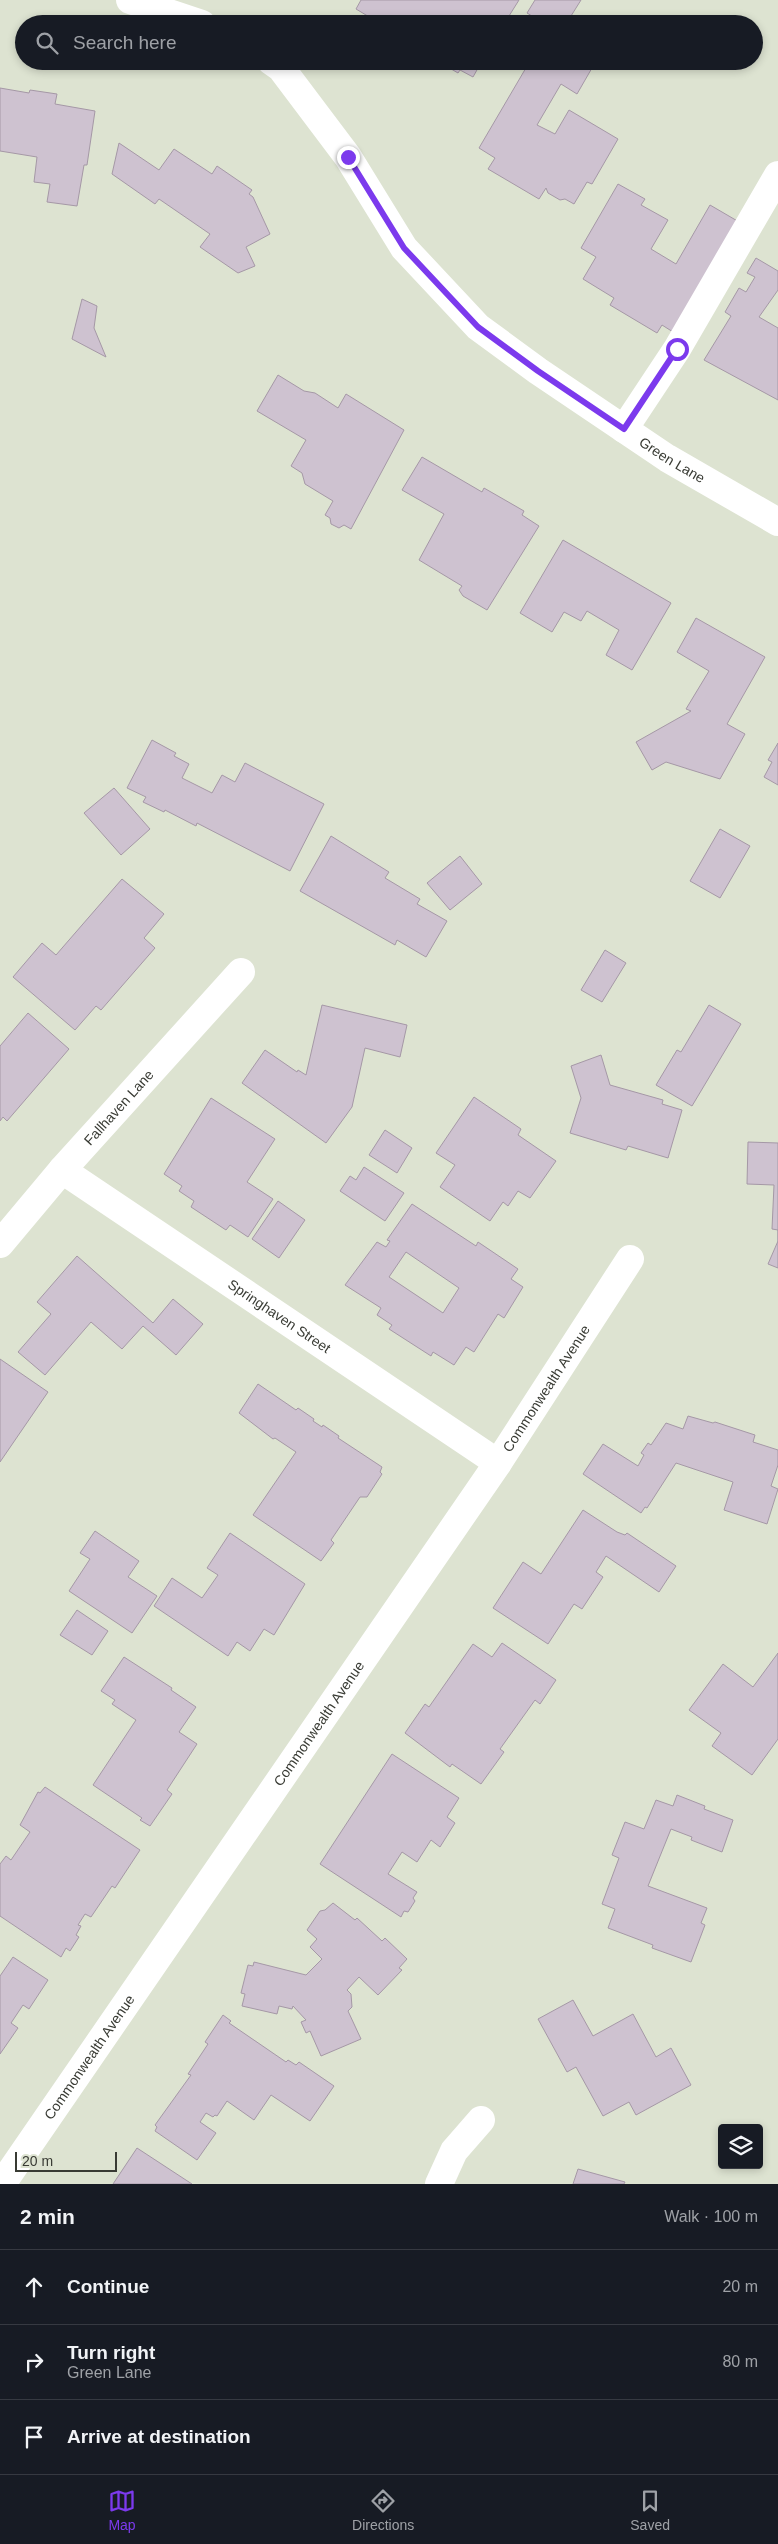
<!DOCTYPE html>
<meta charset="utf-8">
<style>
:root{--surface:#171b24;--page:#20242c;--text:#f1f3f6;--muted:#9ea1a6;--line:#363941;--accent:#7c3aed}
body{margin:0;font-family:Arial,sans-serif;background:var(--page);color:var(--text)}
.controls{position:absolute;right:15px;bottom:15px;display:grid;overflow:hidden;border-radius:5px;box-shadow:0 2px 8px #0003}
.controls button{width:45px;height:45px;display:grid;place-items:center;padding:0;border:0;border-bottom:1px solid var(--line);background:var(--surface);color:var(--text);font:25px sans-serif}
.scale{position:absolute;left:15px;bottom:12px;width:102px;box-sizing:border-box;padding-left:5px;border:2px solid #393b34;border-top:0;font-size:14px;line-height:18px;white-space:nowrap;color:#393b34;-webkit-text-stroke:4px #dde3d1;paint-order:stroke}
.stop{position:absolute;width:15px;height:15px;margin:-11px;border:4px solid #7c3aed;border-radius:50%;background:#fff}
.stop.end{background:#7c3aed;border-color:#fff;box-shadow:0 1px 5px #0008}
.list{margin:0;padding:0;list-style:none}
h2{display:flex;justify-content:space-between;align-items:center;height:65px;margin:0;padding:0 20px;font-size:21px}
h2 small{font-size:16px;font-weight:400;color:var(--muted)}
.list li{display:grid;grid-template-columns:32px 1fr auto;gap:15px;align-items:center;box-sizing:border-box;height:75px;padding:0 20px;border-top:1px solid var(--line)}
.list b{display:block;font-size:19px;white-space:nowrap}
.list p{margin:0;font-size:16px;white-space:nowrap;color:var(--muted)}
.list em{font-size:16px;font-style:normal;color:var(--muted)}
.icon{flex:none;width:28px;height:28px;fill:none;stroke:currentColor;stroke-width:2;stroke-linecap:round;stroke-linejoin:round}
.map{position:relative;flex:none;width:778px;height:2184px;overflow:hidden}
.search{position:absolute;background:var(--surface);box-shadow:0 2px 8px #0003;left:15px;right:15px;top:15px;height:55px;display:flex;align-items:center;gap:12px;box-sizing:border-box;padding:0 18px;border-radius:28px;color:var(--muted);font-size:19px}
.sheet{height:290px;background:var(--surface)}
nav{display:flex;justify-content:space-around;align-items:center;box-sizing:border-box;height:70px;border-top:1px solid var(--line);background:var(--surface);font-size:14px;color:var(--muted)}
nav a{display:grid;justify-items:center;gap:2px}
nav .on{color:var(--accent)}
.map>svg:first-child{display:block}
.building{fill:#cec2d0;stroke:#a598a6;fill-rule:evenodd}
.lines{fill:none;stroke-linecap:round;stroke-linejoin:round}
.minor{stroke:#fff;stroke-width:28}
.route{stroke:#7c3aed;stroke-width:6}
.labels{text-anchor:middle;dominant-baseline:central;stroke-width:4.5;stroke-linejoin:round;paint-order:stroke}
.street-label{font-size:14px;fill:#393b34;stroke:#dde3d1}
</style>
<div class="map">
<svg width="778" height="2184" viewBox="0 0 778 2184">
<rect width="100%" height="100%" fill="#dde3d1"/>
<path class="building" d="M 361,0 L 519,0 L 504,24 L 381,24 L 356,9 Z
M 535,0 L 581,0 L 566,24 L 545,24 L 527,13 Z
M 443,61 L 482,61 L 473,77 L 460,70 L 458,73 L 441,63 Z
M 530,61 L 543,67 L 547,61 L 596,61 L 577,94 L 561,84 L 537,125 L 555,134 L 569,110 L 618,139 L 592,184 L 587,182 L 574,204 L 565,199 L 560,200 L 548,193 L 546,188 L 539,199 L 488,169 L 495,158 L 479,148 Z
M 0,88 L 29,93 L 30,90 L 57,94 L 55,104 L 95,111 L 87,165 L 84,165 L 77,206 L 47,202 L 50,184 L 34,182 L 37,157 L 0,151 Z
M 119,143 L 159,170 L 174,149 L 212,174 L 217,166 L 252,190 L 249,194 L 253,197 L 270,234 L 246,247 L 255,266 L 238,273 L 200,247 L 210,234 L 159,199 L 155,204 L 112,174 Z
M 618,184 L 645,199 L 641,205 L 668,220 L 651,249 L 676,264 L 710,205 L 746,226 L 681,337 L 662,325 L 657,333 L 610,305 L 614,298 L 583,279 L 596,257 L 581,248 Z
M 756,258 L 778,271 L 778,290 L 759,317 L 778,328 L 778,400 L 704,360 L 731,316 L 725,312 L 739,288 L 746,292 L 755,277 L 747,273 Z
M 82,299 L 97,306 L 94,328 L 106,357 L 72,339 Z
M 278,375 L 304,391 L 315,393 L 338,408 L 346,394 L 404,430 L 351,529 L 344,525 L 339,528 L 331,524 L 330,518 L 325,515 L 333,501 L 305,484 L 302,473 L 291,466 L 306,440 L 257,411 Z
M 422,457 L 482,492 L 484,488 L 524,511 L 522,515 L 539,526 L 487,610 L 463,596 L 459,590 L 462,586 L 419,560 L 444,514 L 402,490 Z
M 563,540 L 671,603 L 632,670 L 606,655 L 619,630 L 587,611 L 581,621 L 564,612 L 552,632 L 520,613 Z
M 696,618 L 765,657 L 727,724 L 745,734 L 720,779 L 666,762 L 652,770 L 636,742 L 691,711 L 686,709 L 709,671 L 677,652 Z
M 152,740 L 176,753 L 174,756 L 189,764 L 182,778 L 212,793 L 222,775 L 235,782 L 245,763 L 324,804 L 290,871 L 197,823 L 196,826 L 165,810 L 164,812 L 143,802 L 146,797 L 127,788 Z
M 778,743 L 778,785 L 764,777 L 772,762 L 768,760 Z
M 114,788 L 150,829 L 121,855 L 84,813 Z
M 720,829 L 750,846 L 720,898 L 690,881 Z
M 331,836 L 389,872 L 385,878 L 420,899 L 417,904 L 447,921 L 426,957 L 397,940 L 395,945 L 300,891 Z
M 460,856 L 482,884 L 450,910 L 427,883 Z
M 122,879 L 164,914 L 144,938 L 155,948 L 101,1010 L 96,1006 L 75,1030 L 13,977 L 42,943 L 56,955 Z
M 605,950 L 626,963 L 602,1002 L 581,990 Z
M 322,1005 L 407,1025 L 400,1057 L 365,1048 L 352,1107 L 326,1143 L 242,1083 L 265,1050 L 297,1072 L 298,1070 L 306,1075 Z
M 709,1005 L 741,1024 L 692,1106 L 656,1085 L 677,1050 L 681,1052 Z
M 28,1013 L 69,1049 L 7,1121 L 3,1117 L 0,1121 L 0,1046 Z
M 601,1055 L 610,1085 L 663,1100 L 662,1104 L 682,1110 L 668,1158 L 628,1146 L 626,1150 L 570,1133 L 581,1098 L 571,1066 Z
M 474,1097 L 521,1129 L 518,1135 L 556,1161 L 530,1198 L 518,1191 L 508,1206 L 503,1202 L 490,1221 L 440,1187 L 455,1165 L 436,1153 Z
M 211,1098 L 275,1139 L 247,1182 L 273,1199 L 248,1237 L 230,1225 L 226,1230 L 191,1207 L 194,1201 L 179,1191 L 182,1186 L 164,1174 Z
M 385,1130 L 412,1148 L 397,1173 L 369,1155 Z
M 748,1142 L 778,1143 L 778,1268 L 768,1264 L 778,1241 L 778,1230 L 772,1229 L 774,1185 L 747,1184 Z
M 364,1167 L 404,1193 L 385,1221 L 340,1191 L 350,1176 L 356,1180 Z
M 278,1201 L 305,1220 L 279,1258 L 252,1239 Z
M 412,1204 L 476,1246 L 478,1242 L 518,1269 L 511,1279 L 523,1287 L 504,1318 L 498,1314 L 474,1352 L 466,1347 L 454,1365 L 433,1352 L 431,1356 L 389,1329 L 392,1325 L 377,1315 L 381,1308 L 345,1285 L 377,1242 L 386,1247 L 390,1241 L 387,1240 ZM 406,1252 L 459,1288 L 443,1313 L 389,1277 Z
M 77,1256 L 153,1323 L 173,1299 L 203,1324 L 176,1355 L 143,1326 L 122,1349 L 91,1322 L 45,1375 L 18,1352 L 51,1314 L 37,1302 Z
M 0,1359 L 48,1392 L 0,1462 Z
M 258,1384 L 296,1410 L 298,1408 L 314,1419 L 313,1421 L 322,1427 L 323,1425 L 339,1436 L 338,1438 L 382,1467 L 380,1472 L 382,1474 L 367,1497 L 360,1497 L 331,1540 L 334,1543 L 321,1561 L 253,1515 L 296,1452 L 275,1438 L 273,1439 L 239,1413 Z
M 688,1416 L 713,1423 L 715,1422 L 755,1435 L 753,1442 L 778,1450 L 778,1465 L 771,1486 L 778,1489 L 767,1524 L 724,1510 L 733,1482 L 676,1463 L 647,1508 L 645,1507 L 641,1513 L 583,1474 L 603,1444 L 638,1466 L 644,1455 L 641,1453 L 648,1443 L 651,1445 L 666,1423 L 683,1429 Z
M 583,1510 L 617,1532 L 625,1535 L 627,1533 L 676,1566 L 659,1592 L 606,1556 L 596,1572 L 603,1577 L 582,1609 L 574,1604 L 548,1644 L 493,1608 L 523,1562 L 541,1574 Z
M 95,1531 L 139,1561 L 128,1577 L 157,1596 L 132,1633 L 69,1591 L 90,1559 L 80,1553 Z
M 230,1533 L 305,1584 L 274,1635 L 264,1629 L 250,1651 L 237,1642 L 228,1656 L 154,1606 L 172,1578 L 202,1598 L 218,1575 L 207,1568 Z
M 77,1610 L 108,1631 L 92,1655 L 60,1635 Z
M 502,1643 L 556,1680 L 540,1704 L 535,1700 L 500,1749 L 504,1752 L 481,1784 L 452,1764 L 450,1767 L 405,1733 L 425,1704 L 429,1707 L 473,1644 L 492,1657 Z
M 778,1653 L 778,1739 L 752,1775 L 712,1746 L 721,1733 L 689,1710 L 723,1664 L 753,1687 Z
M 124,1657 L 172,1688 L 171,1690 L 196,1707 L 179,1732 L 197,1744 L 167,1790 L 172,1794 L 150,1826 L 140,1820 L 142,1818 L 93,1785 L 136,1720 L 112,1704 L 115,1700 L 101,1691 Z
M 392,1754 L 459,1798 L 447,1817 L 455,1823 L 440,1847 L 431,1840 L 417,1862 L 402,1852 L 388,1874 L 417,1892 L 413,1898 L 415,1901 L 408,1912 L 404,1911 L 401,1917 L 320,1864 Z
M 45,1787 L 140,1850 L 115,1888 L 112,1886 L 91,1917 L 85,1914 L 78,1925 L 81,1926 L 76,1935 L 79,1937 L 70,1951 L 66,1948 L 61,1957 L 0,1916 L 0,1864 L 6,1856 L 11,1860 L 30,1832 L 20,1825 L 38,1792 L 40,1793 Z
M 677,1795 L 705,1806 L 704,1809 L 733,1820 L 722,1852 L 691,1840 L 692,1837 L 671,1829 L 648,1886 L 707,1908 L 701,1923 L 705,1925 L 691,1962 L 652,1948 L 653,1945 L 608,1928 L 615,1909 L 602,1904 L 619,1858 L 612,1855 L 625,1822 L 644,1829 L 656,1800 L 673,1806 Z
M 333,1903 L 355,1920 L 357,1918 L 382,1941 L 385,1938 L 407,1959 L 399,1968 L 402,1970 L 378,1995 L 359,1977 L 347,1990 L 351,1994 L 352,2007 L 348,2011 L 361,2039 L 321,2056 L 310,2031 L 306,2033 L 301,2022 L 306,2020 L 293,2006 L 292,2009 L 279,2006 L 277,2014 L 242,2006 L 245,1994 L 241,1993 L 248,1965 L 253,1966 L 254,1962 L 306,1975 L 322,1959 L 310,1947 L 317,1939 L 307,1930 L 320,1911 L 325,1910 Z
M 13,1957 L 48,1980 L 29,2009 L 23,2005 L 11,2023 L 18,2028 L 0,2054 L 0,1976 Z
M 573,2000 L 593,2036 L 633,2014 L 656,2057 L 671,2048 L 691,2085 L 636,2115 L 629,2102 L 603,2116 L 576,2067 L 567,2072 L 538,2019 Z
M 223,2015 L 231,2021 L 229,2023 L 286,2062 L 288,2060 L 296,2065 L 299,2062 L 334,2086 L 310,2121 L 271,2095 L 254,2120 L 227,2101 L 217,2116 L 215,2115 L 213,2117 L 206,2113 L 200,2122 L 216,2133 L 197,2160 L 155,2131 L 157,2127 L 155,2125 L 191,2075 L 188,2074 L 208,2044 L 205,2042 Z
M 137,2148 L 192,2184 L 113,2184 Z
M 578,2169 L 625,2182 L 624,2184 L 573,2184 Z"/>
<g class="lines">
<g class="minor">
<path d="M 130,0 L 202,24"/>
<path id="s1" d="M 271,61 L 281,68 L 348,157 L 404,248 L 478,327 L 538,371 L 667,458 L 778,522"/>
<path d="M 624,429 L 677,349 L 778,175"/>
<path id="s2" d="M 62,1170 L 498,1463"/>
<path id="s3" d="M 0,1244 L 62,1170 L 241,972"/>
<path id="s4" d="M 2,2184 L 498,1463 L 630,1259"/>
<path d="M 439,2184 L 454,2151 L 481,2120"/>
</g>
</g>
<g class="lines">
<path class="route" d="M 348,157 L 404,248 L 478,327 L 538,371 L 624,429 L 677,349"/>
</g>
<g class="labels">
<g class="street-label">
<text stroke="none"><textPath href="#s1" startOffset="574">Green Lane</textPath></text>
<text stroke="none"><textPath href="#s3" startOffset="181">Fallhaven Lane</textPath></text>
<text stroke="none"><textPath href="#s2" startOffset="262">Springhaven Street</textPath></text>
<text stroke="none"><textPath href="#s4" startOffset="964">Commonwealth Avenue</textPath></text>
<text stroke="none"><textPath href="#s4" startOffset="559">Commonwealth Avenue</textPath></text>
<text stroke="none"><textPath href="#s4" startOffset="154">Commonwealth Avenue</textPath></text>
</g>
</g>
</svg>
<div class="controls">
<button><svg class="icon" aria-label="layers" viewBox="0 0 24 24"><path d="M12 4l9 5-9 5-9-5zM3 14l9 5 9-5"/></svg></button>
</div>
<div class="scale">20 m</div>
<div class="stop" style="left:677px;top:349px"></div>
<div class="stop end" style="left:348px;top:157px"></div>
<div class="search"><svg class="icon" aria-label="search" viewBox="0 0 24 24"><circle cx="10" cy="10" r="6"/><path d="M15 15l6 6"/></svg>Search here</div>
</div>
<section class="sheet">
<h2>2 min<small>Walk · 100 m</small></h2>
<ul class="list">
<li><svg class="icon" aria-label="ahead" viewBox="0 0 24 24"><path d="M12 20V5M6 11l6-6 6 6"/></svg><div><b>Continue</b></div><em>20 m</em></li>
<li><svg class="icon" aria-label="right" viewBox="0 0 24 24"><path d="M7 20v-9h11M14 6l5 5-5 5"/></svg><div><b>Turn right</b><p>Green Lane</p></div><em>80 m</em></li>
<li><svg class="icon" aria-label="arrive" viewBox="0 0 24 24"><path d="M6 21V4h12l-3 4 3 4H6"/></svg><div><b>Arrive at destination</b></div></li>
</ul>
</section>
<nav>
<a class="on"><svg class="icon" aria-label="map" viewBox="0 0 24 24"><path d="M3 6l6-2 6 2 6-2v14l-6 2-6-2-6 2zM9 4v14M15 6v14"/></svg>Map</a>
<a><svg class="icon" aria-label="directions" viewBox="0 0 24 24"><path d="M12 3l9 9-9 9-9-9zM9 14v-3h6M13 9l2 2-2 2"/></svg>Directions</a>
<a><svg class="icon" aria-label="saved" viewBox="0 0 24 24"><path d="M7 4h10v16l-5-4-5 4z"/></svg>Saved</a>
</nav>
